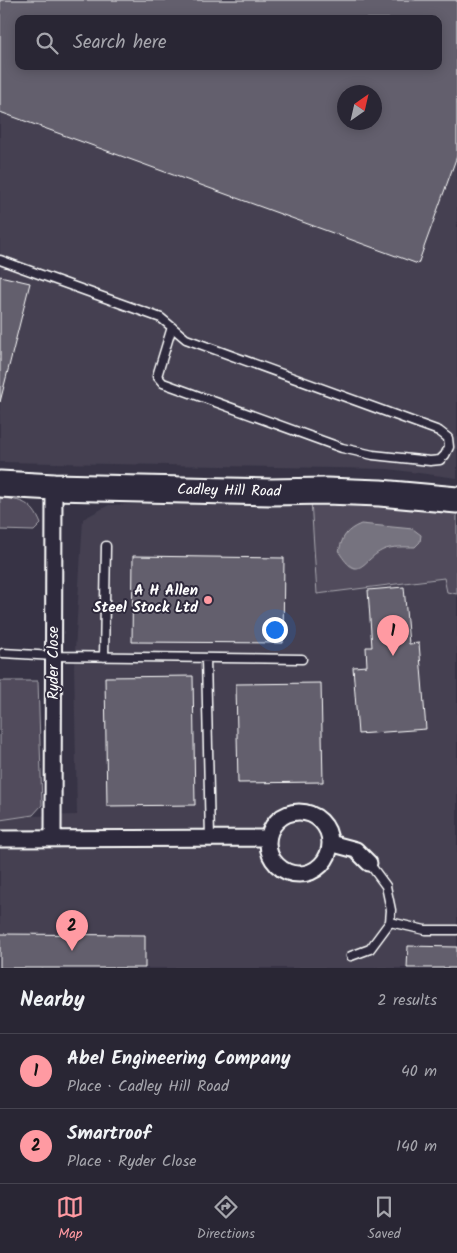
<!DOCTYPE html>
<meta charset="utf-8">
<style>
:root{--surface:#292634;--page:#353240;--text:#f1f3f6;--muted:#a5a5ac;--line:#45434f;--accent:#ff9aa2}
body{margin:0;font-family:Kalam,sans-serif;background:var(--page);color:var(--text)}
.compass{position:absolute;left:337px;top:85px;width:45px;height:45px;border-radius:50%;background:var(--surface);box-shadow:0 2px 12px #0003;rotate:34deg}
.you{position:absolute;left:274px;top:629px;width:18px;height:18px;margin:-12px;border:4px solid #fff;border-radius:50%;background:#1a73e8;box-shadow:0 0 0 8px #1a73e833}
.badge{display:grid;place-items:center;width:32px;height:32px;border-radius:50%;background:var(--accent);color:#111;font-size:16px;font-weight:700}
.pin{position:absolute;translate:-50% -41px;filter:drop-shadow(0 1px 2px #0008)}
.pin::after{content:'';position:absolute;top:26px;width:18px;height:15px;background:inherit;clip-path:polygon(0 0,100% 0,50% 100%)}
.list{margin:0;padding:0;list-style:none}
h2{display:flex;justify-content:space-between;align-items:center;height:65px;margin:0;padding:0 20px;font-size:21px}
h2 small{font-size:16px;font-weight:400;color:var(--muted)}
.list li{display:grid;grid-template-columns:32px 1fr auto;gap:15px;align-items:center;box-sizing:border-box;height:75px;padding:0 20px;border-top:1px solid var(--line)}
.list b{display:block;font-size:19px;white-space:nowrap}
.list p{margin:0;font-size:16px;white-space:nowrap;color:var(--muted)}
.list em{font-size:16px;font-style:normal;color:var(--muted)}
.icon{flex:none;width:28px;height:28px;fill:none;stroke:currentColor;stroke-width:2;stroke-linecap:round;stroke-linejoin:round}
.map{position:relative;flex:none;width:457px;height:968px;overflow:hidden}
.search{position:absolute;background:var(--surface);box-shadow:0 2px 12px #0003;left:15px;right:15px;top:15px;height:55px;display:flex;align-items:center;gap:12px;box-sizing:border-box;padding:0 18px;border-radius:10px;color:var(--muted);font-size:19px}
.sheet{height:215px;background:var(--surface)}
nav{display:flex;justify-content:space-around;align-items:center;box-sizing:border-box;height:70px;border-top:1px solid var(--line);background:var(--surface);font-size:14px;color:var(--muted)}
nav a{display:grid;justify-items:center;gap:2px}
nav .on{color:var(--accent)}
.map>svg:first-child{display:block}
.built{fill:#444051;fill-rule:evenodd}
.green{fill:#514c5c;stroke:#a8a6ae}
.water{fill:#76737f;stroke:#adabb2}
.building{fill:#635f6d;stroke:#fff;fill-rule:evenodd}
.lines{fill:none;stroke-linecap:round;stroke-linejoin:round}
.lane-casing{stroke:#fff;stroke-width:11}
.street-casing{stroke:#fff;stroke-width:19}
.primary-casing{stroke:#fff;stroke-width:29}
.lane{stroke:#2f2a3d;stroke-width:8}
.street{stroke:#2f2a3d;stroke-width:15}
.primary{stroke:#2f2a3d;stroke-width:25}
.poi-dot{fill:#ff9aa2;stroke:#2f2a3d;stroke-width:2}
.labels{text-anchor:middle;dominant-baseline:central;stroke-width:4;stroke-linejoin:round;paint-order:stroke}
.street-label{font-size:15px;fill:#fff;stroke:#2f2a3d}
.poi-label{font-size:15px;font-weight:bold;fill:#fff;stroke:#2f2a3d;text-anchor:end}
</style>
<div class="map">
<svg width="457" height="968" viewBox="0 0 457 968">
<rect width="100%" height="100%" fill="#373345"/>
<filter id="ink" filterUnits="userSpaceOnUse"><feTurbulence type="fractalNoise" baseFrequency=".02" numOctaves="2"/><feDisplacementMap in="SourceGraphic" scale="10" xChannelSelector="R" yChannelSelector="G"/><feConvolveMatrix kernelMatrix="1 2 1 2 8 2 1 2 1" color-interpolation-filters="sRGB"/></filter>
<g filter="url(#ink)">
<path class="built" d="M 0,0 L 457,0 L 457,478 L 388,469 L 0,462 ZM 19,19 L 438,19 L 438,66 L 19,66 ZM 344,92 L 374,92 L 374,122 L 344,122 Z
M 311,500 L 317,594 L 444,578 L 449,592 L 457,594 L 457,968 L 0,968 L 0,820 L 28,816 L 77,815 L 74,666 L 83,519 L 109,505 Z"/>
<path class="green" d="M 0,498 C 22,500 32,502 41,524 L 34,531 L 0,530 Z
M 311,500 L 457,510 L 457,594 L 447,592 L 444,578 L 317,594 Z
M 0,681 L 38,681 L 42,805 L 33,815 L 0,820 Z"/>
<path class="water" d="M 361,524 L 413,529 L 421,535 L 420,542 L 415,547 C 405,547 392,546 383,550 C 362,560 359,584 339,552 C 342,537 346,530 361,524 Z"/>
<path class="building" d="M 0,0 L 457,0 L 457,156 L 418,264 L 0,112 ZM 19,19 L 438,19 L 438,66 L 19,66 ZM 344,92 L 374,92 L 374,122 L 344,122 Z
M 0,276 L 30,283 L 0,402 Z
M 133,556 L 284,558 L 283,643 L 132,642 Z
M 404,587 L 409,644 L 419,643 L 426,729 L 358,734 L 353,667 L 367,666 L 366,647 L 372,647 L 368,590 Z
M 193,676 L 195,805 L 107,806 L 105,677 Z
M 321,683 L 323,782 L 238,783 L 236,684 Z
M 0,934 L 145,935 L 145,968 L 0,968 Z
M 408,946 L 457,947 L 457,968 L 407,968 Z"/>
<g class="lines">
<g class="lane-casing">
<path id="lane" d="M 0,260 L 161,318 L 186,339 L 439,431 L 448,438 L 449,447 L 445,455 L 440,460 L 430,461 L 373,455 L 342,448 L 163,383 L 157,376 L 172,327
M 3,653 L 54,656 L 302,659
M 104,657 L 106,546
M 206,658 L 210,838
M 390,922 L 425,930 L 457,930
M 351,956 L 370,949 L 390,922 L 391,910 L 386,886 L 369,863"/>
</g>
<g class="street-casing">
<path id="street" d="M268 843a31 31 0 1 1 62 0a31 31 0 1 1-62 0Z
M 0,839 L 267,838
M 53,839 L 54,487
M 330,843 L 356,850 L 369,863"/>
</g>
<g class="primary-casing">
<path id="primary" d="M 0,484 L 54,487 L 271,492 L 326,491 L 380,493 L 457,500"/>
</g>
<use href="#lane" class="lane"/>
<use href="#street" class="street"/>
<use href="#primary" class="primary"/>
</g>
</g>
<circle class="poi-dot" cx="208" cy="600" r="5"/>
<g class="labels">
<g class="street-label">
<text transform="translate(229 491) rotate(1)">Cadley Hill Road</text>
<text transform="translate(54 663) rotate(-90)">Ryder Close</text>
</g>
<g class="poi-label">
<text x="198" y="591">A H Allen<tspan x="198" dy="17">Steel Stock Ltd</tspan></text>
</g>
</g>
</svg>
<svg class="compass" viewBox="-18 -18 36 36"><path d="M0-13l5 13h-10z" fill="#e53935"/><path d="M0 13l5-13h-10z" fill="#a5a5ac"/></svg>
<div class="you"></div>
<div class="pin badge" style="left:393px;top:656px">1</div>
<div class="pin badge" style="left:72px;top:951px">2</div>
<div class="search"><svg class="icon" aria-label="search" viewBox="0 0 24 24"><circle cx="10" cy="10" r="6"/><path d="M15 15l6 6"/></svg>Search here</div>
</div>
<section class="sheet">
<h2>Nearby<small>2 results</small></h2>
<ul class="list">
<li><span class="badge">1</span><div><b>Abel Engineering Company</b><p>Place · Cadley Hill Road</p></div><em>40 m</em></li>
<li><span class="badge">2</span><div><b>Smartroof</b><p>Place · Ryder Close</p></div><em>140 m</em></li>
</ul>
</section>
<nav>
<a class="on"><svg class="icon" aria-label="map" viewBox="0 0 24 24"><path d="M3 6l6-2 6 2 6-2v14l-6 2-6-2-6 2zM9 4v14M15 6v14"/></svg>Map</a>
<a><svg class="icon" aria-label="directions" viewBox="0 0 24 24"><path d="M12 3l9 9-9 9-9-9zM9 14v-3h6M13 9l2 2-2 2"/></svg>Directions</a>
<a><svg class="icon" aria-label="saved" viewBox="0 0 24 24"><path d="M7 4h10v16l-5-4-5 4z"/></svg>Saved</a>
</nav>
